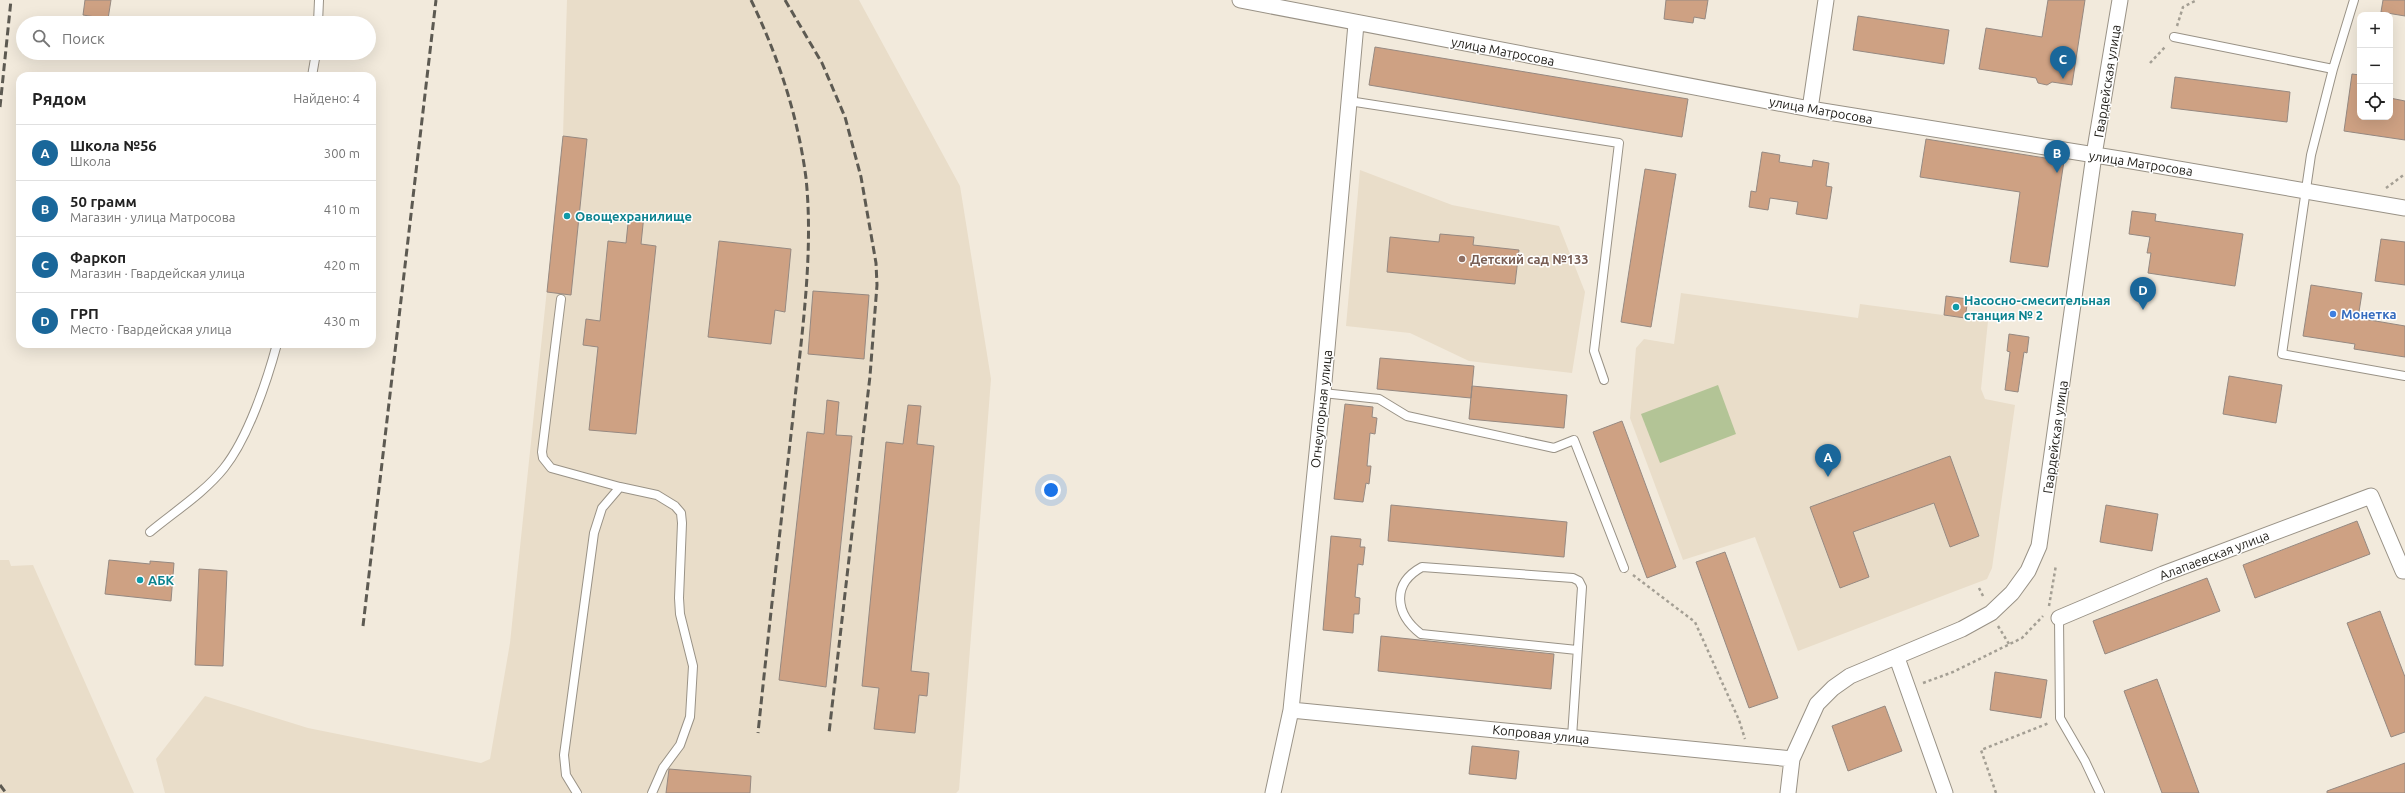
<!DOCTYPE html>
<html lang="ru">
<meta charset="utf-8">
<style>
:root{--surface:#fff;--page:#f2f2f2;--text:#222;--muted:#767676;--line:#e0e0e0;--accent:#1a679a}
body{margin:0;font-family:Ubuntu,sans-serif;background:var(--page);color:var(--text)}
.controls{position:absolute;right:12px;top:12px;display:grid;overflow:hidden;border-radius:8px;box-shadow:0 4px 16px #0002}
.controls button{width:36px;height:36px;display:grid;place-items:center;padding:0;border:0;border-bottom:1px solid var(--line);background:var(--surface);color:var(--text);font:20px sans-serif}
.you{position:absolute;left:1051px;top:490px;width:14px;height:14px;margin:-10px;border:3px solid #fff;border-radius:50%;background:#1a73e8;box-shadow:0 0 0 6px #1a73e833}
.badge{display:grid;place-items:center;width:26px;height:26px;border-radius:50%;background:var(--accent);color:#fff;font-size:13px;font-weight:700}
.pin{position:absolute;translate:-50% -33px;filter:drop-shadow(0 1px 2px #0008)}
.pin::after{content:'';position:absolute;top:21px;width:14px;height:12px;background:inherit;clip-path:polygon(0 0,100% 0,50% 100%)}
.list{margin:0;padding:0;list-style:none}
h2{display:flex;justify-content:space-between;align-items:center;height:52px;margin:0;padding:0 16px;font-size:17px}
h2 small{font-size:13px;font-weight:400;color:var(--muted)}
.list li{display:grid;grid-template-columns:26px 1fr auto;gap:12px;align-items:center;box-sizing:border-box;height:56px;padding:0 16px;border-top:1px solid var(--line)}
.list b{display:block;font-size:15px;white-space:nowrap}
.list p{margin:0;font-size:13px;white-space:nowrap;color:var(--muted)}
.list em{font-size:13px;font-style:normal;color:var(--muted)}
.icon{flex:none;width:22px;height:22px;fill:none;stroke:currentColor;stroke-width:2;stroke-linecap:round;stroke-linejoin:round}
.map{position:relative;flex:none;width:2405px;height:793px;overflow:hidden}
.search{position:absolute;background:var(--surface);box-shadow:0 4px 16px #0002;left:16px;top:16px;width:360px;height:44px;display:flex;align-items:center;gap:10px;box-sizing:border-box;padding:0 14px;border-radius:22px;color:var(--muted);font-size:15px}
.panel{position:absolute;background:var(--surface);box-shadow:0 4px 16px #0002;left:16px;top:72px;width:360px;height:276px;border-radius:12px}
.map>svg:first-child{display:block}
.built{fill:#e9ddc9}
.green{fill:#b3c496}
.building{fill:#cea183;stroke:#968981}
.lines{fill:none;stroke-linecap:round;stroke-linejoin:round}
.service-casing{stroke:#999286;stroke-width:10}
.minor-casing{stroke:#999286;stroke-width:17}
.path{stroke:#a49f94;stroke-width:2.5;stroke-dasharray:3 3;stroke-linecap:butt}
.service{stroke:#fff;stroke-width:8}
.minor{stroke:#fff;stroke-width:15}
.rail{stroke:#5d5a52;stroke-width:3;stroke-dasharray:8 4;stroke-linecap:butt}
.culture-dot{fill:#0f9aa8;stroke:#fff;stroke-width:1.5}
.education-dot{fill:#8d6e63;stroke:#fff;stroke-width:1.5}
.shop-dot{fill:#3f7fe0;stroke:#fff;stroke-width:1.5}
.labels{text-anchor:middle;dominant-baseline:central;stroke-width:3;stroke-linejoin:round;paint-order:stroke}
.street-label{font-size:13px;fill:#1d1b16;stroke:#fff}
.culture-label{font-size:13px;font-weight:bold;fill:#0d838f;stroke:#fff;text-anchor:start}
.education-label{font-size:13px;font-weight:bold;fill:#785e54;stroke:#fff;text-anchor:start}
.shop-label{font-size:13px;font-weight:bold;fill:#366cbe;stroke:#fff;text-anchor:start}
</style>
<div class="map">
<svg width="2405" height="793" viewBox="0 0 2405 793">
<rect width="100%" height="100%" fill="#f2eadc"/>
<path class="built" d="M 567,0 L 859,0 L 960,186 L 991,379 L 959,790 L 956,793 L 165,793 L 156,759 L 205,696 L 308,728 L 481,763 L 490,759 L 510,643 L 563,136 Z
M 1360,170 L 1452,205 L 1559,226 L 1585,292 L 1572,373 L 1469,361 L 1410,333 L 1346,326 Z
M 1681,293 L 1858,318 L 1860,304 L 1988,321 L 1981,389 L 1985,399 L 2015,405 L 1992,568 L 1987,579 L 1798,651 L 1755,537 L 1683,560 L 1630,418 L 1636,348 L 1644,339 L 1674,344 Z
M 0,560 L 9,560 L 11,566 L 33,565 L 134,793 L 0,793 Z"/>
<path class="green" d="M 1718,385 L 1736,434 L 1660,463 L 1641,414 Z"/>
<path class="building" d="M 85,0 L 111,0 L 108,19 L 83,15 Z
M 1666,0 L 1708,0 L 1705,19 L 1694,17 L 1693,23 L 1664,19 Z
M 2048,0 L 2085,0 L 2072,85 L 2052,82 L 2047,85 L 2038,83 L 2036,78 L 1979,69 L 1986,28 L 2042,37 Z
M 2383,0 L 2405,0 L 2405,16 L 2381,12 Z
M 1858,16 L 1949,30 L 1944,64 L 1853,50 Z
M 1375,47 L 1688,99 L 1682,137 L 1369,85 Z
M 2352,74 L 2360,75 L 2360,117 L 2390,117 L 2390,98 L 2405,101 L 2405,140 L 2344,131 Z
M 2175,77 L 2290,92 L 2287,122 L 2171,108 Z
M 563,136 L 587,139 L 571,295 L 547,292 Z
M 1926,139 L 2064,161 L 2048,267 L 2010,262 L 2020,192 L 1920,177 Z
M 1762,152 L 1780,155 L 1779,162 L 1812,167 L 1813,160 L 1829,163 L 1826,186 L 1832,187 L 1827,219 L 1796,214 L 1798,202 L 1770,198 L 1768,210 L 1749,207 L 1751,191 L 1756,192 Z
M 1645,169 L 1676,174 L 1651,327 L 1621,322 Z
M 2132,211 L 2156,214 L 2155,221 L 2243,234 L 2235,286 L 2148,273 L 2151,253 L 2147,253 L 2150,237 L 2129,234 Z
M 629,214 L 644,215 L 641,244 L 656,246 L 636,434 L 589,430 L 598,347 L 583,345 L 586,319 L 600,321 L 608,241 L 626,243 Z
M 1440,234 L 1474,237 L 1473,245 L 1519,250 L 1515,284 L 1387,272 L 1390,237 L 1439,242 Z
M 2381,239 L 2405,242 L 2405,285 L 2375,281 Z
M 719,241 L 791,249 L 785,312 L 775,310 L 771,344 L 708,337 Z
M 2311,285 L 2362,293 L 2358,318 L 2405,326 L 2405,357 L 2354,349 L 2355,344 L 2303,336 Z
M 813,291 L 869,295 L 864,359 L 808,354 Z
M 1946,296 L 1968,299 L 1965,318 L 1944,315 Z
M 2009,334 L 2029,337 L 2027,353 L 2024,352 L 2018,392 L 2005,390 L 2010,352 L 2007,351 Z
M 1380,358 L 1474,366 L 1471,398 L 1377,389 Z
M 2229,376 L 2282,385 L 2276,423 L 2223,414 Z
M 1472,386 L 1567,395 L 1564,428 L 1469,419 Z
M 827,400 L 839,402 L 836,435 L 852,436 L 826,687 L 779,680 L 807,432 L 824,434 Z
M 1345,404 L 1373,407 L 1372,417 L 1377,418 L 1375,434 L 1370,433 L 1367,466 L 1371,466 L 1369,484 L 1366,483 L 1363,502 L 1334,499 Z
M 908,405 L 921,406 L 917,444 L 934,446 L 911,671 L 929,673 L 927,696 L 919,695 L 915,733 L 874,729 L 879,688 L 862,686 L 886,442 L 903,444 Z
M 1622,421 L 1676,567 L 1647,578 L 1593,432 Z
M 1950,456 L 1979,536 L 1950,547 L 1934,503 L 1853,532 L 1869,577 L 1840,588 L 1810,507 Z
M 1391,505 L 1567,522 L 1564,557 L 1388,541 Z
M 2106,505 L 2158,514 L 2152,551 L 2100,542 Z
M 2357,521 L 2370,554 L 2255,598 L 2243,565 Z
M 1331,536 L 1361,539 L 1360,547 L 1365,547 L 1363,565 L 1358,564 L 1355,597 L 1360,598 L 1359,614 L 1354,614 L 1353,633 L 1323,630 Z
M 1725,552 L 1778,698 L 1749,708 L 1696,562 Z
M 109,560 L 150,564 L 150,561 L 174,563 L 171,601 L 105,594 Z
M 199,569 L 227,571 L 223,666 L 195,665 Z
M 2207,578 L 2220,611 L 2105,654 L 2093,621 Z
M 2380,611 L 2405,677 L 2405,732 L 2391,737 L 2347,623 Z
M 1381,636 L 1554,654 L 1551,689 L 1378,671 Z
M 1995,672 L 2047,680 L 2041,718 L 1990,710 Z
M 2157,679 L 2199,793 L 2162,793 L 2124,691 Z
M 1885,706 L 1902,751 L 1848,771 L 1832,726 Z
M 1472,746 L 1519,751 L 1516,779 L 1469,774 Z
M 2405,763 L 2405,793 L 2327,793 L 2327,791 Z
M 669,769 L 751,776 L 750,793 L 666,793 Z"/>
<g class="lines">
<g class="service-casing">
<path id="service" d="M 2354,0 L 2333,69 L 2311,155 L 2282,354 L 2405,376
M 318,23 L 319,0
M 2174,37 L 2333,69
M 312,76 L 316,53
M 1349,101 L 1619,143 L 1594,351 L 1604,380
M 561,299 L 542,452 L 543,458 L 551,468 L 620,487
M 1323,393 L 1379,399 L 1407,416 L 1554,448 L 1574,440 L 1624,568
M 150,532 C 174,512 204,493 224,468 C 248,438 267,381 277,344
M 2059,618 L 2060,718 L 2085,761 L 2100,793
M 1572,737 L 1582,587 L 1579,581 L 1573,578 L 1422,567 C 1391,584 1395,614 1421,634 L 1577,650
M 577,793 L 566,775 L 564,755 L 594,533 L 602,508 L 620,487 L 657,495 L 675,506 L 681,513 L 682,523 L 679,598 L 680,614 L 693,666 L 690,717 L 680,745 L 663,768 L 652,793"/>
</g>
<g class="minor-casing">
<path id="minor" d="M 1240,0 L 1810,109 L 2126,160 L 2405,208
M 1810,109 L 1826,0
M 2059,618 L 2163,574 L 2371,496 L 2403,571 L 2405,571
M 1897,658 L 1945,793
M 1291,710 L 1792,759
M 1273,793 L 1291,710 L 1323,393 L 1356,24
M 1788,793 L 1792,759 L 1817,704 L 1833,688 L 1850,676 L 1962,629 L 1991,613 L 2012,593 L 2028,571 L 2039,546 L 2094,155 L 2120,0"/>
</g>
<path class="path" d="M 2177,26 L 2183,7 L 2197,0
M 2150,63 L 2166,46
M 2386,188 L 2405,174
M 1633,575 L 1695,622 L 1739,720 L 1745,739
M 1979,588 L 1984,598
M 2049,606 L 2056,565
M 1998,626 L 2009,644
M 1923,683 L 1953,672 L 2022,638 L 2043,616
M 1996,793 L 1981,750 L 2049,723"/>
<use href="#service" class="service"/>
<use href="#minor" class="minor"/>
<path class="rail" d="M 751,0 C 778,56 798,116 806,178 C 814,256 801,339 793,417 C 781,522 769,627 758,733
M 785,0 L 822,63 L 845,117 L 861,177 L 876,263 L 877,285 L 870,376 L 829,733
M 0,107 L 11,0
M 363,626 L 436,0
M 0,785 L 6,793"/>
</g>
<g class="culture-dot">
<circle cx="567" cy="216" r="4"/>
<circle cx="1956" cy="307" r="4"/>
<circle cx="140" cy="580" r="4"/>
</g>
<circle class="education-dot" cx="1462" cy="259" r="4"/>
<circle class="shop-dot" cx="2333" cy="314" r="4"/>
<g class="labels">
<g class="street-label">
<text transform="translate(1503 51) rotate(11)">улица Матросова</text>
<text transform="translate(2107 81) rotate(-81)">Гвардейская улица</text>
<text transform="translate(1821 110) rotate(10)">улица Матросова</text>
<text transform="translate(2141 163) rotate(9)">улица Матросова</text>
<text transform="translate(1321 409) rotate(-84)">Огнеупорная улица</text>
<text transform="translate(2055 437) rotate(-82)">Гвардейская улица</text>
<text transform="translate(2214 555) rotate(-21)">Алапаевская улица</text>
<text transform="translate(1541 734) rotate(6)">Копровая улица</text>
</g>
<g class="culture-label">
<text x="575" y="216">Овощехранилище</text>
<text x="1964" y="300">Насосно-смесительная<tspan x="1964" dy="15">станция № 2</tspan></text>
<text x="148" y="580">АБК</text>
</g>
<g class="education-label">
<text x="1470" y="259">Детский сад №133</text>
</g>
<g class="shop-label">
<text x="2341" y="314">Монетка</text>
</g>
</g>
</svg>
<div class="controls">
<button>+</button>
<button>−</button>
<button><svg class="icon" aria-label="locate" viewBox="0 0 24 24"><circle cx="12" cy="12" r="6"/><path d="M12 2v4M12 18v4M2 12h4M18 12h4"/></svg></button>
</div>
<div class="you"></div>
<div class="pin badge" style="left:1828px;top:477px">A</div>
<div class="pin badge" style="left:2057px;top:173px">B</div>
<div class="pin badge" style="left:2063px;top:79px">C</div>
<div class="pin badge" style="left:2143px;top:310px">D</div>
<div class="search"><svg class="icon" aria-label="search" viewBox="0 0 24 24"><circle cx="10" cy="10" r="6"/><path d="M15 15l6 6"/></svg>Поиск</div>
<section class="panel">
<h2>Рядом<small>Найдено: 4</small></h2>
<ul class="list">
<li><span class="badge">A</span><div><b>Школа №56</b><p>Школа</p></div><em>300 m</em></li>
<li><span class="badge">B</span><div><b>50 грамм</b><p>Магазин · улица Матросова</p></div><em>410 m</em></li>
<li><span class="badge">C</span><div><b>Фаркоп</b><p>Магазин · Гвардейская улица</p></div><em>420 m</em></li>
<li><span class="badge">D</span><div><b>ГРП</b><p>Место · Гвардейская улица</p></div><em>430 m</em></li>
</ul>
</section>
</div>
